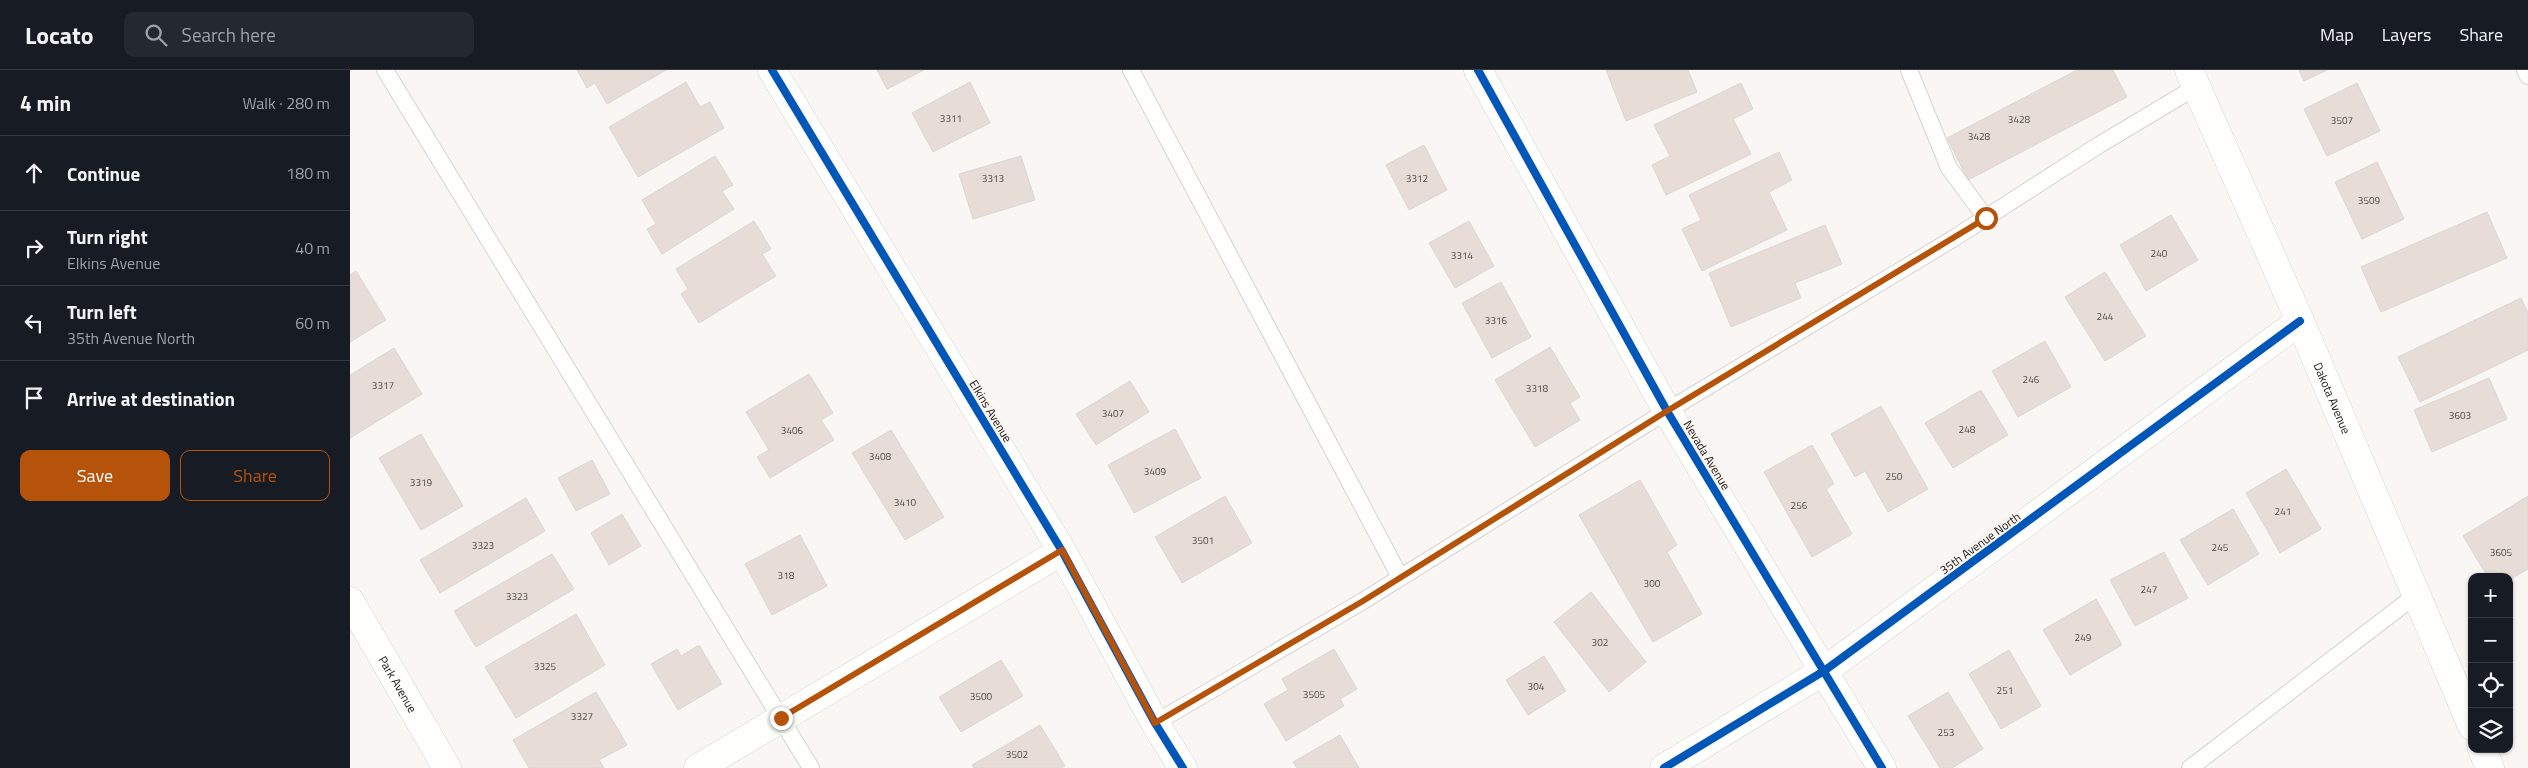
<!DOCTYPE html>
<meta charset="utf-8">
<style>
:root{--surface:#171b24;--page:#242831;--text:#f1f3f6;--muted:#9ea1a6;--line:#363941;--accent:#b45309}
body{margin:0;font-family:"Titillium Web",sans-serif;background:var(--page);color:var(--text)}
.controls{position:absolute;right:15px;bottom:15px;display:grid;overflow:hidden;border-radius:10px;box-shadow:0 1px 4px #0004}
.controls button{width:45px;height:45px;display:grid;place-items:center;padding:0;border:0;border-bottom:1px solid var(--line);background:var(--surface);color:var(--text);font:25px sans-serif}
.stop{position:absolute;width:15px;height:15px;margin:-11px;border:4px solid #b45309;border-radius:50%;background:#fff}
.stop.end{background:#b45309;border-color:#fff;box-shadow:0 1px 5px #0008}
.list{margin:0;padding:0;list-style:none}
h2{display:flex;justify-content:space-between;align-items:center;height:65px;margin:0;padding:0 20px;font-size:21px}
h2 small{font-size:16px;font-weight:400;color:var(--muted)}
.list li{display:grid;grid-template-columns:32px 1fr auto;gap:15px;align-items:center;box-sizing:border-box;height:75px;padding:0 20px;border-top:1px solid var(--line)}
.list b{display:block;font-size:19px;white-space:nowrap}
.list p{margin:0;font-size:16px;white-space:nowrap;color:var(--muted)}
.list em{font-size:16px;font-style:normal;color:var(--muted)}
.actions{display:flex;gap:10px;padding:15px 20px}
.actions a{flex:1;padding:11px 0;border:1px solid var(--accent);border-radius:10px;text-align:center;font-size:18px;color:var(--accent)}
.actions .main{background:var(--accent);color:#fff}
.icon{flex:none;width:28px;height:28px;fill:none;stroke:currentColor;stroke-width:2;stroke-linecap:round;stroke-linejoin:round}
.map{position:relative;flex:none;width:2178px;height:698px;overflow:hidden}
header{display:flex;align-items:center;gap:30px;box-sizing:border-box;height:70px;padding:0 25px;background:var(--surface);border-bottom:1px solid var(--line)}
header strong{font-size:24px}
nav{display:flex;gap:28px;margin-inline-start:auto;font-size:18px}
.search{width:350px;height:45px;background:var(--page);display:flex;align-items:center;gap:12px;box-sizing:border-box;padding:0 18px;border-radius:10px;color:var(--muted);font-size:19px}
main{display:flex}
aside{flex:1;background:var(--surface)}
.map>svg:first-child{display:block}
.building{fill:#e8ddd6;stroke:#d9d6d5}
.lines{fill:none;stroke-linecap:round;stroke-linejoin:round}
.service-casing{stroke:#d6d4d3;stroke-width:18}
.minor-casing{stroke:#d6d4d3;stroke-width:29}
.service{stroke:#fefefd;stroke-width:16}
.minor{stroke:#fefefd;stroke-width:28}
.cycleway-casing{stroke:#fbf5f2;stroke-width:11}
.cycleway{stroke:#0057b8;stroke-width:8}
.route{stroke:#b45309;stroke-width:6}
.labels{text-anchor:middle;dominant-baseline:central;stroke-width:4;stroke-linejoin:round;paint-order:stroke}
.number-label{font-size:10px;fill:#4c4846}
.street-label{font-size:12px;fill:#171514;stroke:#fbf5f2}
</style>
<header>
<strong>Locato</strong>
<div class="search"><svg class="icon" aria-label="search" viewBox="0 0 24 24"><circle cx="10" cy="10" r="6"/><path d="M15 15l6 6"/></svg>Search here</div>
<nav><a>Map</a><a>Layers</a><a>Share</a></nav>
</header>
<main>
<aside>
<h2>4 min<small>Walk · 280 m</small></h2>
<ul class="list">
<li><svg class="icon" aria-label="ahead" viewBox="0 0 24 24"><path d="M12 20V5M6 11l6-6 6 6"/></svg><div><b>Continue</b></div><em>180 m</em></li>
<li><svg class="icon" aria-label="right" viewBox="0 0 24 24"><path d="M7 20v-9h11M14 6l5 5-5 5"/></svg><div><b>Turn right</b><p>Elkins Avenue</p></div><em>40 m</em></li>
<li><svg class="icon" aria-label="left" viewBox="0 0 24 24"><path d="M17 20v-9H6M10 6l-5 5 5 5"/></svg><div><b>Turn left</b><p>35th Avenue North</p></div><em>60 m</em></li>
<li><svg class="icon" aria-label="arrive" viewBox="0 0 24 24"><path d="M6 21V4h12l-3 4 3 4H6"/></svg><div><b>Arrive at destination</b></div></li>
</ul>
<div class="actions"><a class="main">Save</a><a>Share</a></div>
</aside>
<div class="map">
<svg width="2178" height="698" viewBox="0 0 2178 698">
<rect width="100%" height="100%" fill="#f9f6f4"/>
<path class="building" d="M 227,0 L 316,0 L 257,34 L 245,13 L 237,18 Z
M 527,0 L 574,0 L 537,19 Z
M 1256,0 L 1338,0 L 1347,22 L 1276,51 Z
M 1727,0 L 1763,0 L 1777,27 L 1618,110 L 1597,68 Z
M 1949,0 L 1977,0 L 1954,11 Z
M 336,12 L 350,37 L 360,32 L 374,58 L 288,107 L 259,57 Z
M 620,12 L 640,53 L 583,82 L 562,43 Z
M 1391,13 L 1403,39 L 1383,49 L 1401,84 L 1316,125 L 1302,95 L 1320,86 L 1304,55 Z
M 2007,13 L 2030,61 L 1977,86 L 1954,39 Z
M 1074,75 L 1097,120 L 1059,140 L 1036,95 Z
M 1429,82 L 1442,110 L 1419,122 L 1437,160 L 1352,201 L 1332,159 L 1351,150 L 1339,125 Z
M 365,86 L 383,115 L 372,121 L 384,139 L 312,184 L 297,159 L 306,154 L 292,130 Z
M 671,86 L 685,130 L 623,149 L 609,104 Z
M 2027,92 L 2054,149 L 2012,169 L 1985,112 Z
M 2137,142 L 2157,188 L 2031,242 L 2011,197 Z
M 1821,145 L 1848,190 L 1796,221 L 1770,175 Z
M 404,151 L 421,179 L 412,184 L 426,206 L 349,253 L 331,224 L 338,219 L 326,199 Z
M 1119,151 L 1144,196 L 1105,218 L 1079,173 Z
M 1475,155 L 1492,194 L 1445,213 L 1451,228 L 1381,257 L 1359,203 Z
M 6,201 L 36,250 L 0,272 L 0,205 Z
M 1755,202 L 1796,266 L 1755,291 L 1715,227 Z
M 1151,212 L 1181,267 L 1142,288 L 1112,233 Z
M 2171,228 L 2178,243 L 2178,280 L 2070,332 L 2048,287 Z
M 1695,271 L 1721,317 L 1668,347 L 1642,301 Z
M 1200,277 L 1230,327 L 1220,333 L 1230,350 L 1185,377 L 1145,310 Z
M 44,278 L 72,324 L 0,368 L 0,305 Z
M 459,304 L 483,343 L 471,350 L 484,370 L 420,408 L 407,387 L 419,380 L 396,342 Z
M 2139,308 L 2157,349 L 2082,382 L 2064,340 Z
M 780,311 L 799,342 L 746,375 L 726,344 Z
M 1631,320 L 1658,365 L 1603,398 L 1575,353 Z
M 1531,336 L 1578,419 L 1538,442 L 1515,401 L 1505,407 L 1481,364 Z
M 825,359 L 851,408 L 784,443 L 758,395 Z
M 541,360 L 594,447 L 555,470 L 502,383 Z
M 71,364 L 113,436 L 71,460 L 29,388 Z
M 1462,375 L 1484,414 L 1476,419 L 1502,464 L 1462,487 L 1414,402 Z
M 242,390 L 260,424 L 226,441 L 208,408 Z
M 1936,399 L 1971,459 L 1930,483 L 1896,423 Z
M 1290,410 L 1327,475 L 1317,482 L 1352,544 L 1303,572 L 1229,445 Z
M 875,426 L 902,473 L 832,513 L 805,467 Z
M 2178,426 L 2178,499 L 2159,510 L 2159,507 L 2138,507 L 2113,466 Z
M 176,428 L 195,461 L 90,523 L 70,490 Z
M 1883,439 L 1909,484 L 1858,515 L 1830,470 Z
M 272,444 L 291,476 L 259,495 L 241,463 Z
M 450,465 L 477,516 L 422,545 L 395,494 Z
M 1814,482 L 1838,528 L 1785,556 L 1760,510 Z
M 202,484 L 224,519 L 126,577 L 104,541 Z
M 1241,522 L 1296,592 L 1259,622 L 1204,552 Z
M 1746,529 L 1772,575 L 1720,605 L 1693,560 Z
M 226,544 L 255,595 L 166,648 L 135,597 Z
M 349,575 L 372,614 L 328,640 L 301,594 L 327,579 L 331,586 Z
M 984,579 L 1007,619 L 990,629 L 994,636 L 936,671 L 914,634 L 938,620 L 932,609 Z
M 1659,580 L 1691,636 L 1651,659 L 1619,604 Z
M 1194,586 L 1216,621 L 1178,645 L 1156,610 Z
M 651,590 L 673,626 L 611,662 L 589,627 Z
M 246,622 L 277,675 L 249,690 L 254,698 L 179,698 L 163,670 Z
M 1598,622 L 1633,679 L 1602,698 L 1590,698 L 1558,646 Z
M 690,655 L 715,696 L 711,698 L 624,698 L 622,695 Z
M 990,665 L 1009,698 L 947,698 L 943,692 Z"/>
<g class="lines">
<g class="service-casing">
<path id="service" d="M 35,0 L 461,698
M 781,0 L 1050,507
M 1559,0 L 1599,98 L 1636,148
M 2175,0 L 2178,6
M 805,653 L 1013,531 L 1317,341 L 1601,170 L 1749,75 L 1846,17
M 1840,698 L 2066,525"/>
</g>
<g class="minor-casing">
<g id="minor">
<path d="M 422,0 L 712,481 L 805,653 L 833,698"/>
<path d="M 1128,0 L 1317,341 L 1532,698"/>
<path id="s1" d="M 1839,0 L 1950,251 L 2122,656"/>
<path id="s2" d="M 0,531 L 97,698"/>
<path d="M 2132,679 L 2140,698"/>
<path d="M 348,698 L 712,481"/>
<path d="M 1314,698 L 1474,601 L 1950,251"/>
</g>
</g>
<use href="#service" class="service"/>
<use href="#minor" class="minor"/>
<g class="cycleway-casing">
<path id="cycleway" d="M 422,0 L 712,481 L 805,653 L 833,698
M 1128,0 L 1317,341 L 1532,698
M 1314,698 L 1474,601 L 1950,251"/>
</g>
<use href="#cycleway" class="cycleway"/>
</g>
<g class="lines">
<path class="route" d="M 431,648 L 712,480 L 805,653 L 1013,531 L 1317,341 L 1636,148"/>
</g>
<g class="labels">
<g class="number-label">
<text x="601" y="48">3311</text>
<text x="1669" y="49">3428</text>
<text x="1992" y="50">3507</text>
<text x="1629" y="66">3428</text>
<text x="643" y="108">3313</text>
<text x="1067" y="108">3312</text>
<text x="2019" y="130">3509</text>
<text x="1809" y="183">240</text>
<text x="1112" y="185">3314</text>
<text x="1755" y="246">244</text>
<text x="1146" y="250">3316</text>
<text x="1681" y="309">246</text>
<text x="33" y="315">3317</text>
<text x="1187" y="318">3318</text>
<text x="763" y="343">3407</text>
<text x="2110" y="345">3603</text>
<text x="1617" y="359">248</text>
<text x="442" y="360">3406</text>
<text x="530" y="386">3408</text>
<text x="805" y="401">3409</text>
<text x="1544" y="406">250</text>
<text x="71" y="412">3319</text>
<text x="555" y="432">3410</text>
<text x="1449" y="435">256</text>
<text x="1933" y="441">241</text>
<text x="853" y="470">3501</text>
<text x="133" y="475">3323</text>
<text x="1870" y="477">245</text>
<text x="2151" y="482">3605</text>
<text x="436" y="505">318</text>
<text x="1302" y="513">300</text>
<text x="1799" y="519">247</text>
<text x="167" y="526">3323</text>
<text x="1733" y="567">249</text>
<text x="1250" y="572">302</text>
<text x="195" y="596">3325</text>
<text x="1186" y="616">304</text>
<text x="1655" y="620">251</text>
<text x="964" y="624">3505</text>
<text x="631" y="626">3500</text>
<text x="232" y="646">3327</text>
<text x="1596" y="662">253</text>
<text x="667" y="684">3502</text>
</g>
<g class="street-label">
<text stroke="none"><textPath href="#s1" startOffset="358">Dakota Avenue</textPath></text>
<text transform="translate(641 341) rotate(59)">Elkins Avenue</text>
<text transform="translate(1357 385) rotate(59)">Nevada Avenue</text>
<text transform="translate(1630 473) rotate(-36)">35th Avenue North</text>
<text stroke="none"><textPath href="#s2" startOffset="96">Park Avenue</textPath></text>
</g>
</g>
</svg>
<div class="controls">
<button>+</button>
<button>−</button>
<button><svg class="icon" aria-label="locate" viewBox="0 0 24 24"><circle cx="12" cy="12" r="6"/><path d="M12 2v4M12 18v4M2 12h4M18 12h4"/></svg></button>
<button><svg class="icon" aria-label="layers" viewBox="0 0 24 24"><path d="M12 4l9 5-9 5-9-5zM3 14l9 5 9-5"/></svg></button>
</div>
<div class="stop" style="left:1636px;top:148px"></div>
<div class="stop end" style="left:431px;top:648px"></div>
</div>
</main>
